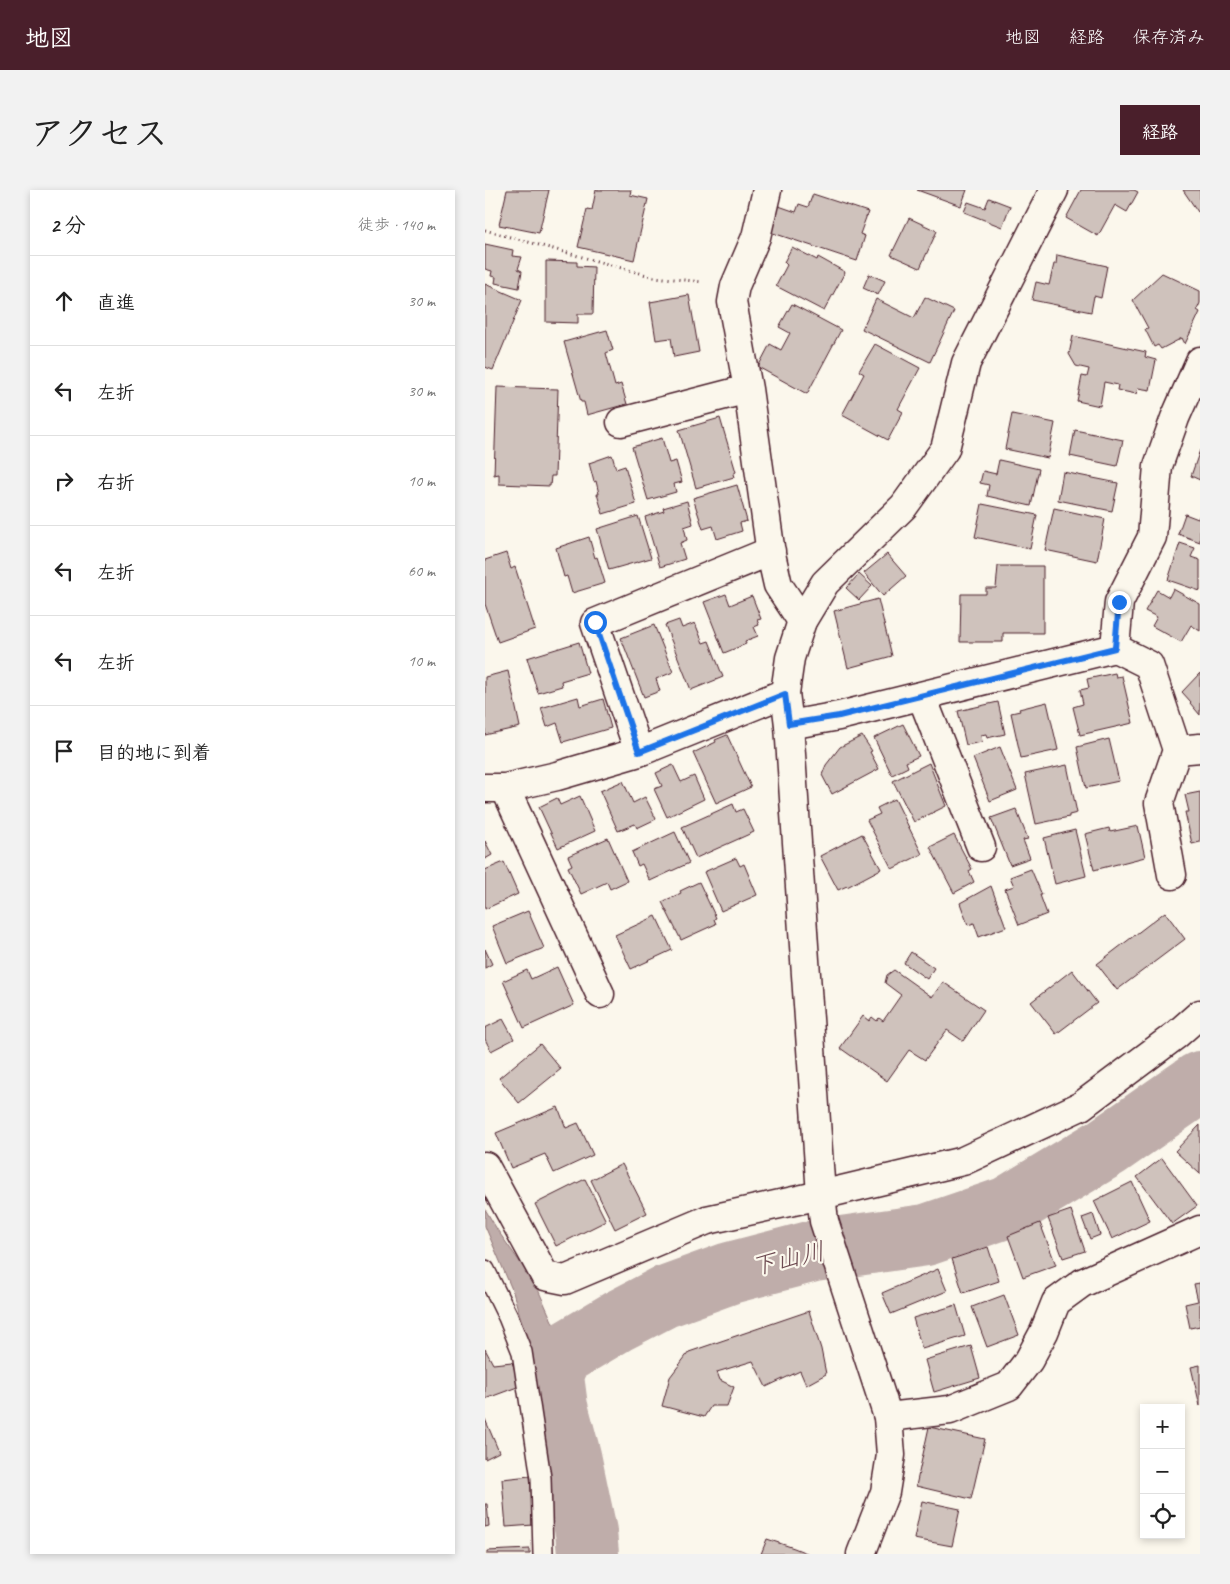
<!DOCTYPE html>
<html lang="ja">
<meta charset="utf-8">
<style>
:root{--surface:#fff;--page:#f2f2f2;--text:#222;--muted:#767676;--line:#e0e0e0;--accent:#4a1f2b}
body{margin:0;font-family:Caveat,"Klee One",sans-serif;background:var(--page);color:var(--text)}
.controls{position:absolute;right:15px;bottom:15px;display:grid;overflow:hidden;border-radius:0px;box-shadow:0 2px 8px #0003}
.controls button{width:45px;height:45px;display:grid;place-items:center;padding:0;border:0;border-bottom:1px solid var(--line);background:var(--surface);color:var(--text);font:25px sans-serif}
.stop{position:absolute;width:15px;height:15px;margin:-11px;border:4px solid #1a73e8;border-radius:50%;background:#fff}
.stop.end{background:#1a73e8;border-color:#fff;box-shadow:0 1px 5px #0008}
.list{margin:0;padding:0;list-style:none}
h2{display:flex;justify-content:space-between;align-items:center;height:65px;margin:0;padding:0 20px;font-size:21px}
h2 small{font-size:16px;font-weight:400;color:var(--muted)}
.list li{display:grid;grid-template-columns:32px 1fr auto;gap:15px;align-items:center;box-sizing:border-box;height:90px;padding:0 20px;border-top:1px solid var(--line)}
.list b{display:block;font-size:19px;white-space:nowrap}
.list em{font-size:16px;font-style:normal;color:var(--muted)}
.icon{flex:none;width:28px;height:28px;fill:none;stroke:currentColor;stroke-width:2;stroke-linecap:round;stroke-linejoin:round}
.map{position:relative;flex:none;width:715px;height:1364px;overflow:hidden;border-radius:0px}
header{display:flex;align-items:center;gap:30px;box-sizing:border-box;height:70px;padding:0 25px;background:var(--accent);color:#fff}
header strong{font-size:24px}
nav{display:flex;gap:28px;margin-inline-start:auto;font-size:18px}
.intro{display:flex;align-items:center;justify-content:space-between;box-sizing:border-box;height:120px;padding:0 30px}
h1{margin:0;font-size:35px}
.button{padding:12px 22px;border-radius:0px;background:var(--accent);color:#fff;font-size:18px;font-weight:700}
main{display:flex;gap:30px;padding:0 30px}
aside{flex:1;background:var(--surface);border-radius:0px;box-shadow:0 2px 8px #0003}
.map>svg:first-child{display:block}
.water{fill:#bfadaa;stroke:#907477}
.lines{fill:none;stroke-linecap:round;stroke-linejoin:round}
.river{stroke:#bfadaa;stroke-width:62}
.building{fill:#cfc2bc;stroke:#4a1f2b}
.service-casing{stroke:#4a1f2b;stroke-width:22}
.minor-casing{stroke:#4a1f2b;stroke-width:31}
.tertiary-casing{stroke:#4a1f2b;stroke-width:31}
.path{stroke:#4a1f2b;stroke-width:3;stroke-dasharray:1 4;stroke-linecap:butt}
.service{stroke:#fbf7ec;stroke-width:19}
.minor{stroke:#fbf7ec;stroke-width:28}
.tertiary{stroke:#fbf7ec;stroke-width:28}
.route{stroke:#1a73e8;stroke-width:6}
.labels{text-anchor:middle;dominant-baseline:central;stroke-width:4.5;stroke-linejoin:round;paint-order:stroke}
.water-label{font-size:25px;font-style:italic;fill:#6d4a51;stroke:#fbf7ec}
</style>
<header>
<strong>地図</strong>
<nav><a>地図</a><a>経路</a><a>保存済み</a></nav>
</header>
<div class="intro"><h1>アクセス</h1><a class="button">経路</a></div>
<main>
<aside>
<h2>2 分<small>徒歩 · 140 m</small></h2>
<ul class="list">
<li><svg class="icon" aria-label="ahead" viewBox="0 0 24 24"><path d="M12 20V5M6 11l6-6 6 6"/></svg><div><b>直進</b></div><em>30 m</em></li>
<li><svg class="icon" aria-label="left" viewBox="0 0 24 24"><path d="M17 20v-9H6M10 6l-5 5 5 5"/></svg><div><b>左折</b></div><em>30 m</em></li>
<li><svg class="icon" aria-label="right" viewBox="0 0 24 24"><path d="M7 20v-9h11M14 6l5 5-5 5"/></svg><div><b>右折</b></div><em>10 m</em></li>
<li><svg class="icon" aria-label="left" viewBox="0 0 24 24"><path d="M17 20v-9H6M10 6l-5 5 5 5"/></svg><div><b>左折</b></div><em>60 m</em></li>
<li><svg class="icon" aria-label="left" viewBox="0 0 24 24"><path d="M17 20v-9H6M10 6l-5 5 5 5"/></svg><div><b>左折</b></div><em>10 m</em></li>
<li><svg class="icon" aria-label="arrive" viewBox="0 0 24 24"><path d="M6 21V4h12l-3 4 3 4H6"/></svg><div><b>目的地に到着</b></div></li>
</ul>
</aside>
<div class="map">
<svg width="715" height="1364" viewBox="0 0 715 1364">
<rect width="100%" height="100%" fill="#fbf7ec"/>
<filter id="ink" filterUnits="userSpaceOnUse"><feTurbulence type="fractalNoise" baseFrequency=".02" numOctaves="2"/><feDisplacementMap in="SourceGraphic" scale="10" xChannelSelector="R" yChannelSelector="G"/><feConvolveMatrix kernelMatrix="1 2 1 2 8 2 1 2 1" color-interpolation-filters="sRGB"/></filter>
<g filter="url(#ink)">
<path class="water" d="M 0,1019 L 13,1041 L 51,1095 L 71,1140 L 83,1231 L 111,1339 L 113,1364 L 73,1364 L 70,1292 L 50,1181 L 28,1102 L 0,1036 Z"/>
<g class="lines">
<path class="river" d="M 103,1364 L 101,1342 L 85,1266 L 72,1217 L 66,1171 L 133,1131 L 179,1107 L 245,1083 L 329,1061 L 441,1045 L 523,1017 L 622,957 L 715,892"/>
</g>
<path class="building" d="M 22,0 L 64,0 L 54,43 L 14,35 Z
M 111,0 L 146,0 L 145,5 L 163,9 L 149,70 L 93,57 L 102,19 L 107,20 Z
M 432,0 L 482,0 L 476,16 Z
M 596,0 L 649,0 L 653,2 L 642,22 L 630,15 L 613,46 L 581,28 Z
M 698,0 L 715,0 L 715,21 L 713,22 Z
M 328,4 L 383,22 L 375,44 L 380,46 L 372,71 L 282,41 L 288,14 L 311,22 L 314,14 L 323,17 Z
M 504,8 L 525,16 L 517,37 L 479,22 L 483,12 L 500,18 Z
M 424,28 L 452,41 L 435,78 L 406,65 Z
M 0,54 L 28,60 L 27,66 L 37,67 L 33,79 L 37,81 L 34,98 L 10,93 L 11,87 L 6,86 L 7,81 L 0,79 Z
M 307,57 L 332,70 L 333,67 L 360,82 L 339,121 L 291,96 L 302,75 L 299,72 Z
M 572,65 L 622,76 L 616,108 L 609,106 L 606,122 L 547,110 L 551,92 L 564,95 L 569,74 L 571,74 Z
M 61,71 L 92,72 L 92,76 L 109,77 L 108,124 L 93,124 L 93,133 L 61,132 Z
M 677,83 L 715,101 L 715,113 L 712,120 L 715,122 L 700,154 L 697,148 L 676,159 L 673,155 L 669,157 L 660,139 L 663,138 L 648,110 Z
M 384,84 L 400,91 L 393,105 L 378,98 Z
M 0,94 L 37,110 L 8,180 L 0,177 Z
M 204,105 L 214,162 L 189,167 L 186,148 L 171,150 L 165,112 Z
M 440,107 L 469,121 L 445,172 L 377,139 L 391,109 L 429,128 Z
M 307,114 L 356,140 L 322,204 L 273,177 L 285,154 L 296,160 L 305,143 L 294,137 Z
M 122,140 L 128,160 L 121,163 L 130,196 L 136,194 L 142,214 L 102,225 L 99,212 L 96,212 L 79,152 Z
M 588,146 L 661,162 L 660,167 L 671,170 L 665,200 L 653,198 L 651,204 L 632,200 L 633,195 L 619,192 L 615,216 L 592,211 L 597,186 L 602,187 L 604,179 L 591,176 L 584,164 Z
M 390,154 L 435,178 L 413,219 L 418,222 L 403,250 L 357,225 L 379,184 L 374,181 Z
M 12,197 L 73,199 L 70,286 L 66,286 L 65,296 L 14,294 L 14,284 L 9,285 Z
M 527,224 L 570,233 L 563,268 L 520,259 Z
M 235,228 L 251,282 L 248,284 L 249,287 L 211,298 L 194,240 Z
M 590,240 L 638,250 L 632,276 L 585,266 Z
M 177,248 L 184,273 L 191,271 L 197,292 L 189,294 L 191,302 L 163,310 L 147,257 Z
M 715,260 L 715,290 L 706,286 Z
M 127,265 L 131,279 L 140,276 L 151,314 L 118,324 L 112,304 L 114,304 L 111,291 L 109,292 L 104,273 Z
M 514,270 L 554,279 L 546,316 L 502,306 L 504,295 L 495,293 L 498,281 L 511,284 Z
M 578,282 L 633,293 L 627,321 L 573,310 Z
M 252,295 L 262,331 L 255,333 L 257,341 L 232,349 L 228,336 L 218,339 L 208,308 Z
M 202,311 L 208,334 L 199,337 L 202,350 L 195,353 L 200,369 L 175,377 L 160,327 L 179,321 L 178,318 Z
M 497,314 L 552,325 L 545,359 L 490,347 Z
M 569,318 L 620,329 L 612,371 L 560,360 Z
M 700,324 L 713,329 L 715,324 L 715,352 L 693,344 Z
M 153,326 L 166,368 L 124,380 L 112,339 Z
M 104,347 L 110,368 L 112,367 L 120,393 L 87,403 L 82,386 L 79,387 L 71,358 Z
M 695,353 L 710,358 L 706,367 L 715,370 L 715,401 L 683,390 Z
M 21,363 L 26,379 L 30,377 L 50,439 L 13,452 L 0,414 L 0,370 Z
M 402,364 L 421,386 L 398,406 L 379,383 Z
M 513,376 L 558,376 L 558,443 L 518,443 L 518,452 L 475,452 L 476,404 L 501,404 L 501,398 L 511,398 Z
M 374,384 L 387,396 L 374,410 L 361,398 Z
M 688,399 L 715,414 L 715,441 L 706,435 L 696,452 L 667,436 L 672,427 L 660,421 L 672,400 L 684,407 Z
M 241,404 L 245,415 L 267,406 L 276,429 L 272,430 L 274,435 L 269,437 L 273,446 L 260,451 L 261,454 L 239,463 L 219,412 Z
M 393,409 L 407,466 L 363,478 L 349,421 Z
M 194,430 L 197,438 L 210,433 L 218,453 L 224,451 L 238,487 L 206,500 L 180,435 Z
M 169,435 L 188,482 L 171,489 L 175,501 L 159,507 L 136,448 Z
M 94,452 L 103,483 L 76,491 L 77,496 L 53,503 L 42,468 Z
M 23,481 L 35,537 L 0,545 L 0,487 Z
M 630,483 L 631,487 L 637,486 L 648,533 L 595,545 L 588,517 L 598,514 L 595,500 L 604,498 L 602,489 Z
M 715,483 L 715,525 L 705,513 L 706,512 L 697,502 Z
M 93,507 L 95,516 L 118,509 L 126,538 L 78,552 L 72,533 L 62,537 L 56,518 Z
M 513,512 L 520,544 L 502,548 L 501,544 L 496,545 L 497,552 L 481,555 L 473,521 Z
M 562,512 L 573,560 L 536,568 L 526,523 L 535,521 L 534,519 Z
M 418,534 L 434,566 L 421,572 L 423,577 L 407,585 L 389,548 Z
M 242,545 L 266,597 L 231,613 L 208,563 L 231,552 L 230,550 Z
M 377,546 L 387,561 L 385,562 L 394,579 L 347,604 L 337,585 L 341,575 L 355,557 Z
M 624,549 L 634,591 L 601,598 L 592,557 Z
M 515,557 L 532,600 L 505,611 L 488,568 Z
M 444,573 L 461,616 L 429,632 L 408,591 Z
M 188,575 L 196,592 L 209,586 L 219,609 L 182,627 L 169,599 L 177,596 L 171,583 Z
M 582,575 L 592,623 L 584,625 L 584,627 L 551,634 L 540,584 Z
M 138,591 L 148,613 L 160,607 L 171,629 L 152,638 L 150,634 L 133,641 L 115,601 Z
M 715,602 L 715,652 L 707,654 L 700,622 L 704,622 L 700,605 Z
M 95,606 L 110,641 L 73,658 L 54,617 L 72,608 L 75,615 Z
M 410,609 L 437,664 L 407,679 L 382,630 L 395,624 L 392,618 Z
M 248,614 L 251,622 L 258,619 L 269,642 L 211,668 L 197,637 Z
M 531,619 L 543,649 L 538,650 L 545,668 L 525,675 L 506,628 Z
M 653,636 L 660,667 L 609,680 L 600,644 L 624,638 L 625,642 Z
M 590,640 L 601,686 L 570,694 L 559,648 Z
M 190,642 L 204,673 L 165,691 L 157,674 L 153,676 L 147,662 Z
M 377,644 L 396,679 L 362,697 L 362,696 L 353,700 L 335,666 Z
M 469,645 L 487,679 L 484,681 L 489,692 L 469,703 L 445,657 Z
M 123,648 L 142,691 L 125,699 L 122,692 L 96,704 L 83,677 L 87,675 L 83,666 Z
M 0,651 L 7,665 L 0,669 Z
M 251,668 L 255,676 L 259,674 L 272,705 L 236,721 L 219,682 Z
M 19,672 L 33,704 L 0,719 L 0,680 Z
M 546,679 L 557,705 L 555,705 L 562,724 L 534,735 L 520,699 L 529,696 L 525,687 Z
M 214,692 L 231,728 L 229,729 L 231,734 L 196,750 L 177,712 L 196,703 L 195,701 Z
M 506,696 L 521,737 L 494,747 L 489,733 L 483,735 L 475,713 Z
M 43,721 L 59,758 L 22,773 L 7,736 Z
M 680,722 L 700,749 L 632,800 L 612,774 Z
M 171,726 L 187,760 L 146,779 L 130,745 Z
M 0,759 L 7,774 L 0,778 Z
M 426,762 L 449,778 L 442,789 L 419,773 Z
M 72,777 L 89,815 L 39,838 L 18,791 L 42,780 L 46,789 Z
M 409,780 L 447,807 L 458,792 L 499,820 L 478,851 L 462,840 L 440,870 L 424,860 L 402,891 L 355,858 L 378,826 L 384,831 L 387,827 L 392,831 L 394,828 L 398,831 L 416,805 L 400,793 L 402,785 Z
M 587,780 L 612,813 L 571,844 L 546,812 Z
M 18,829 L 29,849 L 6,861 L 0,849 L 0,838 Z
M 55,854 L 76,879 L 34,913 L 14,888 Z
M 73,917 L 81,938 L 93,933 L 108,965 L 69,983 L 60,964 L 26,978 L 11,943 Z
M 715,935 L 715,984 L 690,961 Z
M 677,968 L 712,1016 L 687,1034 L 652,987 Z
M 137,974 L 162,1023 L 130,1039 L 106,990 Z
M 100,989 L 121,1031 L 71,1056 L 50,1014 Z
M 647,992 L 665,1031 L 627,1049 L 609,1011 Z
M 586,1020 L 600,1061 L 578,1068 L 563,1028 Z
M 608,1024 L 615,1045 L 605,1049 L 597,1028 Z
M 555,1033 L 571,1075 L 538,1087 L 523,1046 Z
M 503,1057 L 514,1091 L 478,1103 L 467,1069 Z
M 453,1079 L 462,1101 L 406,1124 L 397,1103 Z
M 715,1093 L 715,1136 L 705,1138 L 700,1114 L 713,1111 L 709,1094 Z
M 519,1105 L 534,1145 L 502,1157 L 487,1117 Z
M 471,1115 L 480,1146 L 437,1159 L 428,1128 Z
M 324,1121 L 336,1159 L 341,1184 L 321,1195 L 315,1181 L 281,1197 L 268,1171 L 232,1182 L 235,1190 L 249,1197 L 242,1216 L 226,1216 L 219,1227 L 177,1216 L 185,1187 L 204,1162 Z
M 486,1156 L 495,1188 L 449,1202 L 440,1170 Z
M 0,1159 L 8,1174 L 27,1172 L 35,1196 L 0,1209 Z
M 715,1175 L 715,1216 L 706,1177 Z
M 0,1229 L 14,1262 L 0,1269 Z
M 444,1237 L 500,1249 L 486,1309 L 431,1296 Z
M 45,1286 L 49,1335 L 21,1337 L 17,1289 Z
M 437,1311 L 475,1319 L 467,1356 L 429,1349 Z
M 0,1314 L 2,1314 L 4,1336 L 0,1337 Z
M 282,1349 L 309,1358 L 324,1364 L 276,1364 Z
M 45,1359 L 45,1364 L 2,1364 L 2,1361 Z"/>
<g class="lines">
<g class="service-casing">
<path id="service" d="M 0,1080 L 23,1127 L 37,1162 L 56,1288 L 58,1364"/>
</g>
<g class="minor-casing">
<path id="minor" d="M 282,0 L 271,47 L 250,96 L 247,112 L 263,199 L 286,364 L 293,395 L 317,431
M 136,232 L 263,199
M 630,458 L 664,475 L 692,560 L 674,613 L 687,685
M 437,507 L 496,657
M 304,535 L 354,526 L 630,458 L 634,412 L 667,347 L 673,276 L 690,228 L 715,171
M 692,560 L 715,558
M 154,562 L 110,433 L 286,361
M 0,598 L 20,598 L 72,586 L 154,562 L 300,503
M 20,598 L 115,804
M 0,976 L 60,1086 L 80,1090 L 222,1030 L 336,1005 L 478,971 L 596,916 L 691,845 L 715,824
M 403,1227 L 465,1220 L 524,1196 L 544,1170 L 559,1142 L 571,1112 L 597,1093 L 715,1040"/>
</g>
<g class="tertiary-casing">
<path id="tertiary" d="M 376,1364 L 400,1302 L 406,1265 L 403,1227 L 339,1031 L 336,1005 L 304,535 L 300,503 L 305,468 L 317,431 L 340,393 L 419,316 L 460,259 L 481,173 L 569,0"/>
</g>
<path class="path" d="M 0,40 L 169,87 L 218,92"/>
<use href="#service" class="service"/>
<use href="#minor" class="minor"/>
<use href="#tertiary" class="tertiary"/>
</g>
</g>
<g class="lines" filter="url(#ink)">
<path class="route" d="M 110,432 L 154,562 L 300,504 L 304,534 L 354,526 L 630,458 L 634,412"/>
</g>
<g class="labels">
<g class="water-label">
<text transform="translate(303 1069) rotate(-13)">下山川</text>
</g>
</g>
</svg>
<div class="controls">
<button>+</button>
<button>−</button>
<button><svg class="icon" aria-label="locate" viewBox="0 0 24 24"><circle cx="12" cy="12" r="6"/><path d="M12 2v4M12 18v4M2 12h4M18 12h4"/></svg></button>
</div>
<div class="stop" style="left:110px;top:432px"></div>
<div class="stop end" style="left:634px;top:412px"></div>
</div>
</main>
